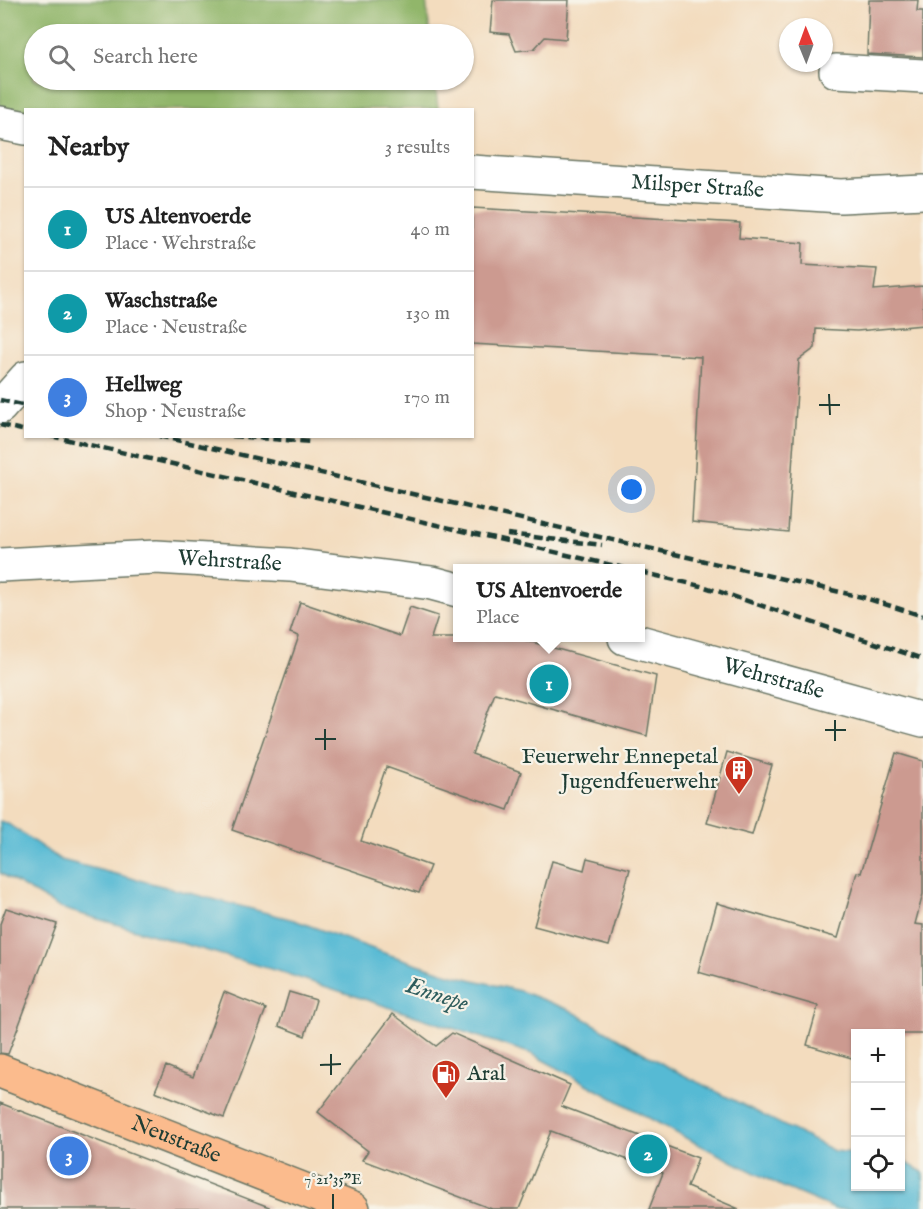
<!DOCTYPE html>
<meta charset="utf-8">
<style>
:root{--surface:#fff;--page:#f6f6f6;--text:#222;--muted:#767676;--line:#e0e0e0;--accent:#db2777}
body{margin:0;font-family:"IM FELL English",serif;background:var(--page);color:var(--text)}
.controls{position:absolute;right:18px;bottom:18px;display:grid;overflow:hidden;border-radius:0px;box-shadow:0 2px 4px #0004}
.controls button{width:54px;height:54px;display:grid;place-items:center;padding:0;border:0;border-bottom:2px solid var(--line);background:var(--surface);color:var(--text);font:30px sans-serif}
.compass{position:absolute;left:779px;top:18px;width:54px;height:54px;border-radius:50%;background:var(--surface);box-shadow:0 2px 4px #0004;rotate:359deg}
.you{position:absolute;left:632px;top:490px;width:21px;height:21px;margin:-15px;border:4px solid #fff;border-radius:50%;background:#1a73e8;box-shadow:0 0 0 9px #1a73e833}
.badge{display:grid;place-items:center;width:39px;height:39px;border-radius:50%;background:var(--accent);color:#fff;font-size:20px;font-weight:700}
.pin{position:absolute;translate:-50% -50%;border:3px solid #fff;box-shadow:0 2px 6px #0006}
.popup{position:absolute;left:453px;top:564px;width:192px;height:78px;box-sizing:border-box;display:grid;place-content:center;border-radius:0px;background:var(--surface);filter:drop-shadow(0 2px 4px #0005);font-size:20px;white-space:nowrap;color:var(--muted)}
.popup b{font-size:22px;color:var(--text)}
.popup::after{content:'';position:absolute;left:50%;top:100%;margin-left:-12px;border:12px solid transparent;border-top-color:var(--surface)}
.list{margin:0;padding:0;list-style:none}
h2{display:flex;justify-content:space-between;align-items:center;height:78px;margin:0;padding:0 24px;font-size:26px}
h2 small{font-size:20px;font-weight:400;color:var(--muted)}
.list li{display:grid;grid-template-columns:39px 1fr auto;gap:18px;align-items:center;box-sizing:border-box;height:84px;padding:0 24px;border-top:2px solid var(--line)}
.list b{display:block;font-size:22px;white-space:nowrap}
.list p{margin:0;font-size:20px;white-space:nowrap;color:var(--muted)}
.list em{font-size:20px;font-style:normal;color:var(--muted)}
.icon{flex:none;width:33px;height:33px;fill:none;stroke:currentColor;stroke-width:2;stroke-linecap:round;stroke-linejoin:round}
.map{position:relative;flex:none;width:923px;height:1209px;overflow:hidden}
.search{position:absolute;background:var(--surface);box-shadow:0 2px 4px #0004;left:24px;top:24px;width:450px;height:66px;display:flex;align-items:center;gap:15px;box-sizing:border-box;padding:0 21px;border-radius:33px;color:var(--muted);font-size:22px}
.panel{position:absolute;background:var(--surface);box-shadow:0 2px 4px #0004;left:24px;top:108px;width:450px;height:330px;border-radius:0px}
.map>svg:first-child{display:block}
.forest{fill:#91b66b;stroke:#587a50;stroke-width:1.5}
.water{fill:#56bad4;stroke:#3a7c84;stroke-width:1.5}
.building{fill:#cc9a90}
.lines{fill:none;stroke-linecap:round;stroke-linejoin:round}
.minor-casing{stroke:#697564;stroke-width:36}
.major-casing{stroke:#697564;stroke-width:36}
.minor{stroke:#fff;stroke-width:33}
.major{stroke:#fbbb8d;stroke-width:33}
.rail{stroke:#1f3d34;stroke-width:4.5;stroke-dasharray:9 4.5;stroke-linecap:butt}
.ticks{fill:none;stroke:#1f3d34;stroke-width:2}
.labels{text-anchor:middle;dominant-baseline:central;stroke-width:4.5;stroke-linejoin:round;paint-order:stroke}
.street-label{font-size:22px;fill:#1f3d34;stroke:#f7f3e8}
.poi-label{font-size:22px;fill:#1f3d34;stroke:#f7f3e8;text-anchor:end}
.water-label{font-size:24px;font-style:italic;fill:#2d5c5c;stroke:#f7f3e8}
.ticks-label{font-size:15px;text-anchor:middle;fill:#1f3d34;stroke:#f7f3e8;stroke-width:4.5;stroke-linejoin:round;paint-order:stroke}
</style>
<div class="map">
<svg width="923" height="1209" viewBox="0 0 923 1209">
<rect width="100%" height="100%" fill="#f7f3e8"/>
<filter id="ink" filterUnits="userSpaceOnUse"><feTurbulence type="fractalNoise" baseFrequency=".0167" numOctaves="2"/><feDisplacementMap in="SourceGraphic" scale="12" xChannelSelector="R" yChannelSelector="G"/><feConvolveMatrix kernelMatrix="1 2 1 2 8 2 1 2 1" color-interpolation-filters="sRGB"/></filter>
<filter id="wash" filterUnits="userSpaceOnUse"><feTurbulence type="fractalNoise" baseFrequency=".008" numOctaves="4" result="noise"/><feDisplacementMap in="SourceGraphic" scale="24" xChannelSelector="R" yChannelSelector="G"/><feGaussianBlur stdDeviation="1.35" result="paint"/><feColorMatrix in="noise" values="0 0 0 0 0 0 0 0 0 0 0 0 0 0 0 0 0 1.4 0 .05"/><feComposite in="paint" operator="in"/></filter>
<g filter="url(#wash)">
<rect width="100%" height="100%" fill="#f3dcbe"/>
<path class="forest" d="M 0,0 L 426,0 L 430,34 L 34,34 L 34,80 L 435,80 L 438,109 L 26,110 L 25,122 L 0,116 Z"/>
<path class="water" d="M 0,821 L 8,824 L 61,860 L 294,920 L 387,954 L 449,974 L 520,991 L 570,1010 L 666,1066 L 834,1151 L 855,1153 L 856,1186 L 900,1186 L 901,1160 L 923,1172 L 923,1209 L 835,1209 L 783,1187 L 682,1136 L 532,1054 L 281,972 L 60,908 L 0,873 Z"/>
<g id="blocks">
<path class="building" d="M 493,0 L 569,0 L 566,39 L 545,37 L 534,49 L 516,51 L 509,34 L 490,32 Z
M 869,0 L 918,0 L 917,11 L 923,11 L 923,57 L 867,54 Z
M 472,208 L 740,223 L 739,238 L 803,243 L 802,265 L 877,269 L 874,290 L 923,286 L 923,325 L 857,331 L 816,329 L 815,348 L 799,360 L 788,532 L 692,522 L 701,357 L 472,344 Z
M 300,602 L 400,636 L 410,607 L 438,616 L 431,638 L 517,638 L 656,676 L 647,736 L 495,693 L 472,754 L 521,772 L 508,810 L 386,767 L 361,841 L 430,866 L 419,893 L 232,830 L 299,636 L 290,633 Z
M 727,752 L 772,765 L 752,835 L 707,823 Z
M 896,753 L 923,761 L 923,894 L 915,924 L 923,925 L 923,1034 L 855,1034 L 855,1059 L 807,1045 L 818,1006 L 698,972 L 717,903 L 838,938 L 857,872 L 861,873 Z
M 587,858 L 630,869 L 609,946 L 534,926 L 552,861 L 584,870 Z
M 6,908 L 57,924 L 8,1054 L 0,1053 L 0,924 Z
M 224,992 L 266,1009 L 224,1118 L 155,1091 L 166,1066 L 193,1077 Z
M 289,992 L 316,1000 L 305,1036 L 279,1026 Z
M 393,1014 L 436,1046 L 452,1033 L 570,1085 L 561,1106 L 698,1158 L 687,1187 L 739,1209 L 649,1209 L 663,1173 L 551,1131 L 519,1209 L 492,1209 L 362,1160 L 368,1151 L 318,1112 Z
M 0,1103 L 269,1207 L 268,1209 L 0,1209 Z"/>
</g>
</g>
<g filter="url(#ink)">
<use href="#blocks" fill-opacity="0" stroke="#697564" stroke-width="1.5"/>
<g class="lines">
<g class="minor-casing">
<g id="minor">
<path d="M 836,71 L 923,76"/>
<path d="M 0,123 L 26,128"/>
<path id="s1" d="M 472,172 L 841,196 L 923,192"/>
<path d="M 0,407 L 26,378"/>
<path id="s2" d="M 0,565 L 156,557 L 290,565 L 432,583 L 458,590"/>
<path id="s3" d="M 625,638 L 923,720"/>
</g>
</g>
<g class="major-casing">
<g id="major">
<path id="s4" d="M 0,1071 L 353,1209"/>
</g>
</g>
<use href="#minor" class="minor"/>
<use href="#major" class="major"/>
<path class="rail" d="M 0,400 L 26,406
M 0,425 L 26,431
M 51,436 L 624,568
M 159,436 L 862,597 L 923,616
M 232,436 L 311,442
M 507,534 L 602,545
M 640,572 L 705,587 L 923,659"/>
</g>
</g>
<path class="ticks" d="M 829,394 L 830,415M 819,405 L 840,405M 835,720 L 835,741M 325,729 L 325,750M 825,730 L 846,730M 315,739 L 336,739M 331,1054 L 331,1075M 320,1065 L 341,1064M 333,1194 L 333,1209"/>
<defs>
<g id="building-pin" transform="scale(1.5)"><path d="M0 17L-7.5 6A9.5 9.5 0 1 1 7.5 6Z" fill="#c8321e" stroke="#f7f3e8"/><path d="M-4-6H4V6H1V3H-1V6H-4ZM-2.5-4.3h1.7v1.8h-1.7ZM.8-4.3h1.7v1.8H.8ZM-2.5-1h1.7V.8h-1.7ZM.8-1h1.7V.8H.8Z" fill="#fff"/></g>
<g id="fuel-pin" transform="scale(1.5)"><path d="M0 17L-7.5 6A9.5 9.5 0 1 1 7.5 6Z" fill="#c8321e" stroke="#f7f3e8"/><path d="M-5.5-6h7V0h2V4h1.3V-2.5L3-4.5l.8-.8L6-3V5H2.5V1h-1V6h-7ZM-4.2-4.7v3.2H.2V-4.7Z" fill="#fff"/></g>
</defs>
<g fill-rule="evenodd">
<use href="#building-pin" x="739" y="770"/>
<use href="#fuel-pin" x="446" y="1074"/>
</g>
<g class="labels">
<g class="street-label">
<text stroke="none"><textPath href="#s1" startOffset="226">Milsper Straße</textPath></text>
<text stroke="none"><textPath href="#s2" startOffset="230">Wehrstraße</textPath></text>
<text stroke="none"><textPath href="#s3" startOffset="154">Wehrstraße</textPath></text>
<text stroke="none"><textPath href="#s4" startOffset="189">Neustraße</textPath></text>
</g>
<g class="poi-label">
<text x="718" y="757">Feuerwehr Ennepetal<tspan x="718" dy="25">Jugendfeuerwehr</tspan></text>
<text x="467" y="1074" text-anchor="start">Aral</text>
</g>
<g class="water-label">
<text transform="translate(437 995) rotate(18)">Ennepe</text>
</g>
</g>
<g class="ticks-label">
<text x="333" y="1184">7°21'35"E</text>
</g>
</svg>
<div class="controls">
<button>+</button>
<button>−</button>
<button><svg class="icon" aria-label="locate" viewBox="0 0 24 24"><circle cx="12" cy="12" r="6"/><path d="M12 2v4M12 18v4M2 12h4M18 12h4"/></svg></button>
</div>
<svg class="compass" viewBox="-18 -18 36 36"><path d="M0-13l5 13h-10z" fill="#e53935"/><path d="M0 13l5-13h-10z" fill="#767676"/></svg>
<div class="you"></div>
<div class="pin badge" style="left:549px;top:684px;background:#0f9aa8">1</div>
<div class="popup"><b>US Altenvoerde</b>Place</div>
<div class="pin badge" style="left:648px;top:1154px;background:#0f9aa8">2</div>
<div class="pin badge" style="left:69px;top:1156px;background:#3f7fe0">3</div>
<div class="search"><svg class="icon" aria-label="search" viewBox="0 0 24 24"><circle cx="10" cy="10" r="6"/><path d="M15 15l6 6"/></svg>Search here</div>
<section class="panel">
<h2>Nearby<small>3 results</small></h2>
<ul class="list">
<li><span class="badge" style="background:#0f9aa8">1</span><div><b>US Altenvoerde</b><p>Place · Wehrstraße</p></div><em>40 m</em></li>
<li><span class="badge" style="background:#0f9aa8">2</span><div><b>Waschstraße</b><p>Place · Neustraße</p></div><em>130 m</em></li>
<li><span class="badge" style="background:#3f7fe0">3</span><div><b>Hellweg</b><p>Shop · Neustraße</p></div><em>170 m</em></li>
</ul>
</section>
</div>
